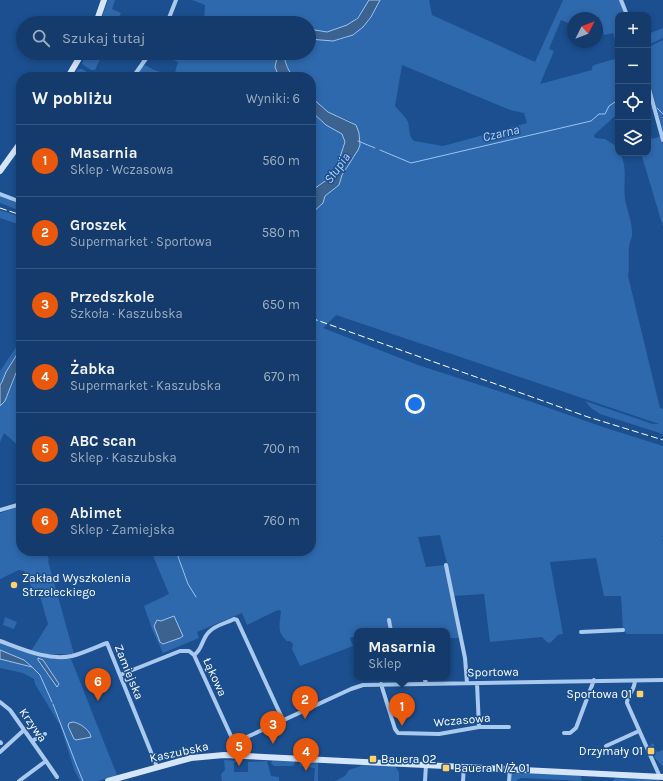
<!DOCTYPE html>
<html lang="pl">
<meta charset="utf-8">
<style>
:root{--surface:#143b6b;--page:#214673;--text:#f1f3f6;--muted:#9dadc1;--line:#33557e;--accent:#ea580c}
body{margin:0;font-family:Karla,sans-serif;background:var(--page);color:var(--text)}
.controls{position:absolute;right:12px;top:12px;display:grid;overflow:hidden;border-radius:8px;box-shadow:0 2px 6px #0003}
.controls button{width:36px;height:36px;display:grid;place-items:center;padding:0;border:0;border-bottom:1px solid var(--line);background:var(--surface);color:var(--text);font:20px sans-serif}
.compass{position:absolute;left:567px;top:12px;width:36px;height:36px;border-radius:50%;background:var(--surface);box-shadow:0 2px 6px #0003;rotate:48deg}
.you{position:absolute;left:415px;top:404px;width:14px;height:14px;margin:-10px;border:3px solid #fff;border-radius:50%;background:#1a73e8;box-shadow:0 0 0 6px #1a73e833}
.badge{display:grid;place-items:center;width:26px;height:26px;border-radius:50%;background:var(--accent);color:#fff;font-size:13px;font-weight:700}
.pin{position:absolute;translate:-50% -33px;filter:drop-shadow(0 1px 2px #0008)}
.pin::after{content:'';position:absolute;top:21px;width:14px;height:12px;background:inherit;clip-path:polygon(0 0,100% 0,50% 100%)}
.popup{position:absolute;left:354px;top:628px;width:96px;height:52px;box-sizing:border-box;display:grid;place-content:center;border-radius:8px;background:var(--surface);filter:drop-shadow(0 1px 3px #0005);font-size:13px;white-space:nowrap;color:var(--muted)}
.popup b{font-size:15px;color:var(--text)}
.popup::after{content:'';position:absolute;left:50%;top:100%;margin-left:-8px;border:8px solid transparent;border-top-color:var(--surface)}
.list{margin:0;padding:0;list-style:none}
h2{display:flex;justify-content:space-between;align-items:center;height:52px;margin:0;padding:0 16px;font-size:17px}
h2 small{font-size:13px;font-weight:400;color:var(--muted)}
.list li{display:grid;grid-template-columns:26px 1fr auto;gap:12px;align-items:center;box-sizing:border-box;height:72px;padding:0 16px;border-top:1px solid var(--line)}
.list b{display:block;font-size:15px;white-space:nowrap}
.list p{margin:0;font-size:13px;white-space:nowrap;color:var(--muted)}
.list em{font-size:13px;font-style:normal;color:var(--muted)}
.icon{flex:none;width:22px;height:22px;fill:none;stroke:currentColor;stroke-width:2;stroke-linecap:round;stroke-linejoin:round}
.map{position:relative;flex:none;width:663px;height:781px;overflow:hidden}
.search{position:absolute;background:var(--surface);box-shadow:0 2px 6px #0003;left:16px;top:16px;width:300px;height:44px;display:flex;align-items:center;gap:10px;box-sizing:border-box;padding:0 14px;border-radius:22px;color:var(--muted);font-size:15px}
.panel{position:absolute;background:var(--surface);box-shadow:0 2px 6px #0003;left:16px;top:72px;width:300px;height:484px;border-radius:16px}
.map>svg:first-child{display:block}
.green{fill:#2e69ad;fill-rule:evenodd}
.water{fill:#3c6290;stroke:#9cc4f0}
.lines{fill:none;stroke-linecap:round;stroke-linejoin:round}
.stream{stroke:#9cc4f0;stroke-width:1}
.street{stroke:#a9c9ee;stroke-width:4}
.secondary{stroke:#d6e6fa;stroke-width:6}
.rail{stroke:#fff;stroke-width:1;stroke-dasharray:7 3;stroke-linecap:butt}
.poi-dot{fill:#ffd166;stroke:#1b4f8f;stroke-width:1.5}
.labels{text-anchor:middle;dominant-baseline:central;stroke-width:3;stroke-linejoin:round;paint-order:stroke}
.poi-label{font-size:12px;fill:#fff;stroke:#1b4f8f;text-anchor:start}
.street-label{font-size:12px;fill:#fff;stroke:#1b4f8f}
.water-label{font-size:13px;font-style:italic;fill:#b5d3f5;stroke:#1b4f8f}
</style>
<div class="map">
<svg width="663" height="781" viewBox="0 0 663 781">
<rect width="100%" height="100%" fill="#1b4f8f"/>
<path class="green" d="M 108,0 L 115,0 L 112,9 L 121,13 L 117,23 L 100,23 Z
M 192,0 L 369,0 C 362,16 346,31 328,32 C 322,32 315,30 309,29 L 309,23 L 193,23 L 195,18 L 204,21 L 205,5 Z
M 380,0 L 429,0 L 432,15 L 535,62 L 563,0 L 619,0 L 625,15 L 618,15 L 618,51 L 613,33 L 604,35 L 599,17 L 573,18 L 572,25 L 561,20 L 549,49 L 554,51 L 540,84 L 592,70 L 592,67 L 594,65 L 618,58 L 618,116 L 614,117 L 594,135 L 595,138 L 605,139 L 616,146 L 618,153 L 620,153 C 628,167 623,184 625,199 C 627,211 633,223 632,236 C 631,240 629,244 629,248 C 628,258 630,266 628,276 L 660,408 L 663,409 L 663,434 L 600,414 L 591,408 L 585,401 L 653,424 L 659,424 L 336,315 L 323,328 L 418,365 L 529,401 L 603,427 L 663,446 L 663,539 L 662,540 L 663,542 L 663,634 L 627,634 L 623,630 L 621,596 L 604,596 L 596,558 L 550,562 L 563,634 L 558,635 L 550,643 L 547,642 L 542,637 L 490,642 L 484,594 L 453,596 L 449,572 L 440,535 L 418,537 L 426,567 L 446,565 L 459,638 L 447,638 L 447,631 L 357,631 L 357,640 L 355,636 L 350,638 L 353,646 L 300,666 L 292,649 L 293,644 L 290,641 L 287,641 C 276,631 280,624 281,611 L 278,610 L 247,625 L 242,613 L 197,632 L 199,638 L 163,653 L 152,629 L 144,606 L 169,594 L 151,551 L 311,551 L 311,214 L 323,203 L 325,196 L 339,185 L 342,175 L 358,150 L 360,145 L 359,133 L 354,124 L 350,121 L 328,112 L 311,97 L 311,77 L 294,77 L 289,72 L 284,56 L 287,53 L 309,53 L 309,39 L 333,41 L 346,38 L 363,27 L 371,17 ZM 402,65 L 510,110 L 524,113 L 527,123 L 443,146 L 414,141 C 408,136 410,129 408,122 C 405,116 400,112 395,106 Z
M 663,28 L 663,38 L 648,45 L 648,34 Z
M 663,40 L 663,131 L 648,76 L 648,47 Z
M 86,53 L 103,53 L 95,70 L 91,70 L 82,64 Z
M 157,53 L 278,53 L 275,67 L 279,77 L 135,77 L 141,68 L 145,65 L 154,70 L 174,76 L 178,62 Z
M 78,69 L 82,69 L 95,77 L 72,77 Z
M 311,111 L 326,125 L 342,134 L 345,142 L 336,169 L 332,176 L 324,181 L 324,183 L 311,197 Z
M 648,127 L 652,139 L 661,136 L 663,145 L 663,227 L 641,153 L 648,153 Z
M 0,196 L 21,204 L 21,211 L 0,203 Z
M 0,210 L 21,217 L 21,225 L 0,218 Z
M 21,340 L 21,348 L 6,372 L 2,382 L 0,385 L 0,371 Z
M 21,366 L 21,448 L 4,433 L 0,442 L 0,406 C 10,397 13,378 21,366 Z
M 21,506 L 21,551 L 46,551 L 49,560 L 48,561 L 74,654 L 41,654 L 31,651 L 48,624 L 38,589 L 33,591 L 24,571 L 19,570 L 0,579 L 0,513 Z
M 5,617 L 17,622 L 14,629 L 3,625 Z
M 0,643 C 24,652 45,660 71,659 L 117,775 L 98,781 L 80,781 L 74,769 L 60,725 L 35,684 L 34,679 L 23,673 L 0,668 Z
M 653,743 L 657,752 L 663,750 L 663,767 L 655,758 L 649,746 Z
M 224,760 L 242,761 L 242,762 L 234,762 L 234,772 L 248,772 L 248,762 L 267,761 L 271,776 L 279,777 L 279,781 L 222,781 L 221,774 L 225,770 Z
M 272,760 L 294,761 L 295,764 L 292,766 L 274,766 L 271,763 Z
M 301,761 L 318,762 L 318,781 L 314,781 L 315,768 L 300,766 L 299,764 Z
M 363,765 L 395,766 L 399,772 L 399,781 L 335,781 L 345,776 L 349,770 Z
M 513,771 L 581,776 L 582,781 L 521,778 L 516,781 L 511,781 L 511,773 Z
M 615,778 L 658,779 L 660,781 L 613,781 Z"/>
<path class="water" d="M 369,0 L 380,0 L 371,17 L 363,27 L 353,35 L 333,41 L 309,39 L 309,29 L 327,32 L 347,25 L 358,18 Z
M 278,53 L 287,53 L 284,56 C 286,65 288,71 294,77 L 279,77 L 275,67 Z
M 311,97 L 328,112 L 356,125 L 359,133 L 360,145 L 358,150 L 342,175 L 339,185 L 325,196 L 323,203 L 311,214 L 311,197 L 314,189 L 332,176 L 336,169 L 345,142 L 342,134 L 326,125 L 311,111 Z
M 21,348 L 21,366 L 16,373 L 5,401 L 0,406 L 0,385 L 2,382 L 6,372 Z
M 174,616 L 183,636 L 180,638 L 163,644 L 160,642 L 154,626 L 157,620 L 161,621 Z
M 0,650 L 24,660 L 32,667 L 0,659 Z
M 38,658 L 43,660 L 59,684 L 57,687 L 38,660 Z
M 73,722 C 80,723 90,730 91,737 L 76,740 L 74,739 L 68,726 L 69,723 Z"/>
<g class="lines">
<path class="stream" d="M 648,107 L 651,108
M 657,108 L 663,114
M 358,141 L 375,148
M 380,150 L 411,163 L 591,121 L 599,114 L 605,114 L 609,106 L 615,102 L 618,102
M 176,551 L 188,584 L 196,597
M 32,667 L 40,675 L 52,702
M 53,704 L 76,764 L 83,781"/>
<path class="street" d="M 621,0 L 627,15
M 167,23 L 176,0
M 133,77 L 150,53
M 648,85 L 663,140
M 0,194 L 21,202
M 0,510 L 21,504
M 446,565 L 465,658 L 467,683
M 389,620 L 391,631
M 581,632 L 623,630
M 0,641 C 22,649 48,661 72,656 C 84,653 96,647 107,643 L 157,767
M 194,655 C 202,651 202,638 209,632 C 215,625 227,623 234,619 L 237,620 L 283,720
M 120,675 L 180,651 L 189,651 L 194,655 L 231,736
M 402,677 L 404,684
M 424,677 L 426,683
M 635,681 C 634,692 627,695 627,703 L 660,777
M 477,683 L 479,727
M 381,684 L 395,729 L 398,733 L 439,734 L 479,727 L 509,727
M 0,702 L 10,710 L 46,761 L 19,781
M 564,733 L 570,733 L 576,728 L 594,680
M 32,741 L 45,734
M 0,742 L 1,743
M 606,746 L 639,731
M 0,752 L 24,730
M 235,755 L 237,744 L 247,737 L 351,689 L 363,685 L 663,680
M 46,761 L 57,777
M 425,781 L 426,765
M 463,781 L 464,766
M 509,781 L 510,769"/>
<path class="secondary" d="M 96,23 L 104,0
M 68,77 L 82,53
M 0,171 L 21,142
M 108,781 L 191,758 L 224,755 L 663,777"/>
<path class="rail" d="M 0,208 L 21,215
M 311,318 L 588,417 L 663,440"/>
</g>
<g class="poi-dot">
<circle cx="14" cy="585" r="4"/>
<rect x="636" y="690" width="8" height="8" rx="2"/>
<rect x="647" y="747" width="8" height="8" rx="2"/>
<rect x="369" y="755" width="8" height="8" rx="2"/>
<rect x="442" y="764" width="8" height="8" rx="2"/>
</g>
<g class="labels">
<g class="poi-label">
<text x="22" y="578">Zakład Wyszkolenia<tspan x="22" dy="14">Strzeleckiego</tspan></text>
<text x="632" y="694" text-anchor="end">Sportowa 01</text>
<text x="643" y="751" text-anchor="end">Drzymały 01</text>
<text x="381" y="759">Bauera 02</text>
<text x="454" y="768">Bauera N/Ż 01</text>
</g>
<g class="street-label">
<text transform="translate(129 672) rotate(68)">Zamiejska</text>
<text transform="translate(493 672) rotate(-1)">Sportowa</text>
<text transform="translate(215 677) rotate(66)">Łąkowa</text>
<text transform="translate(462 720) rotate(-5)">Wczasowa</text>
<text transform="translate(33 725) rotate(55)">Krzywa</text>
<text transform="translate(179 752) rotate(-12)">Kaszubska</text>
</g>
<g class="water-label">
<text transform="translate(501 133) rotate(-13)">Czarna</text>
<text transform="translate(337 168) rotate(-54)">Słupia</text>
</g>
</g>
</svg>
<div class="controls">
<button>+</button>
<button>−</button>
<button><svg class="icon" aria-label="locate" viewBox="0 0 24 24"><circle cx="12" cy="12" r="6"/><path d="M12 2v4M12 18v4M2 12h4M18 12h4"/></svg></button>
<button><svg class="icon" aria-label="layers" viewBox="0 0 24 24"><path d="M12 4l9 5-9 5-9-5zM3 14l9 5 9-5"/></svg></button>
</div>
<svg class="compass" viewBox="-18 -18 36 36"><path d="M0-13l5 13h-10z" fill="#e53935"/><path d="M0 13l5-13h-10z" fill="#9dadc1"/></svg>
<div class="you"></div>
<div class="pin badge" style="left:402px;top:726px">1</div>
<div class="popup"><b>Masarnia</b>Sklep</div>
<div class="pin badge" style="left:305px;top:719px">2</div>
<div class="pin badge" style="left:273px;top:744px">3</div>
<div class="pin badge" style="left:306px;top:771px">4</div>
<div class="pin badge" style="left:239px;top:766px">5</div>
<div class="pin badge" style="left:98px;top:701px">6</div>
<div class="search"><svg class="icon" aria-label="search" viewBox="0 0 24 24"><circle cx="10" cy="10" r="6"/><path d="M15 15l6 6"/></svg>Szukaj tutaj</div>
<section class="panel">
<h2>W pobliżu<small>Wyniki: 6</small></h2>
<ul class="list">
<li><span class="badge">1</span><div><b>Masarnia</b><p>Sklep · Wczasowa</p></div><em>560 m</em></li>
<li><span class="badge">2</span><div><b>Groszek</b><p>Supermarket · Sportowa</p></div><em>580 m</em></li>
<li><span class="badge">3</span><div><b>Przedszkole</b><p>Szkoła · Kaszubska</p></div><em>650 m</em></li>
<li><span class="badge">4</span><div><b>Żabka</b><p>Supermarket · Kaszubska</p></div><em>670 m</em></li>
<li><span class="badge">5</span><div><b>ABC scan</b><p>Sklep · Kaszubska</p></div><em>700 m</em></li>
<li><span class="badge">6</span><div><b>Abimet</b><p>Sklep · Zamiejska</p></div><em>760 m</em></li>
</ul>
</section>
</div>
